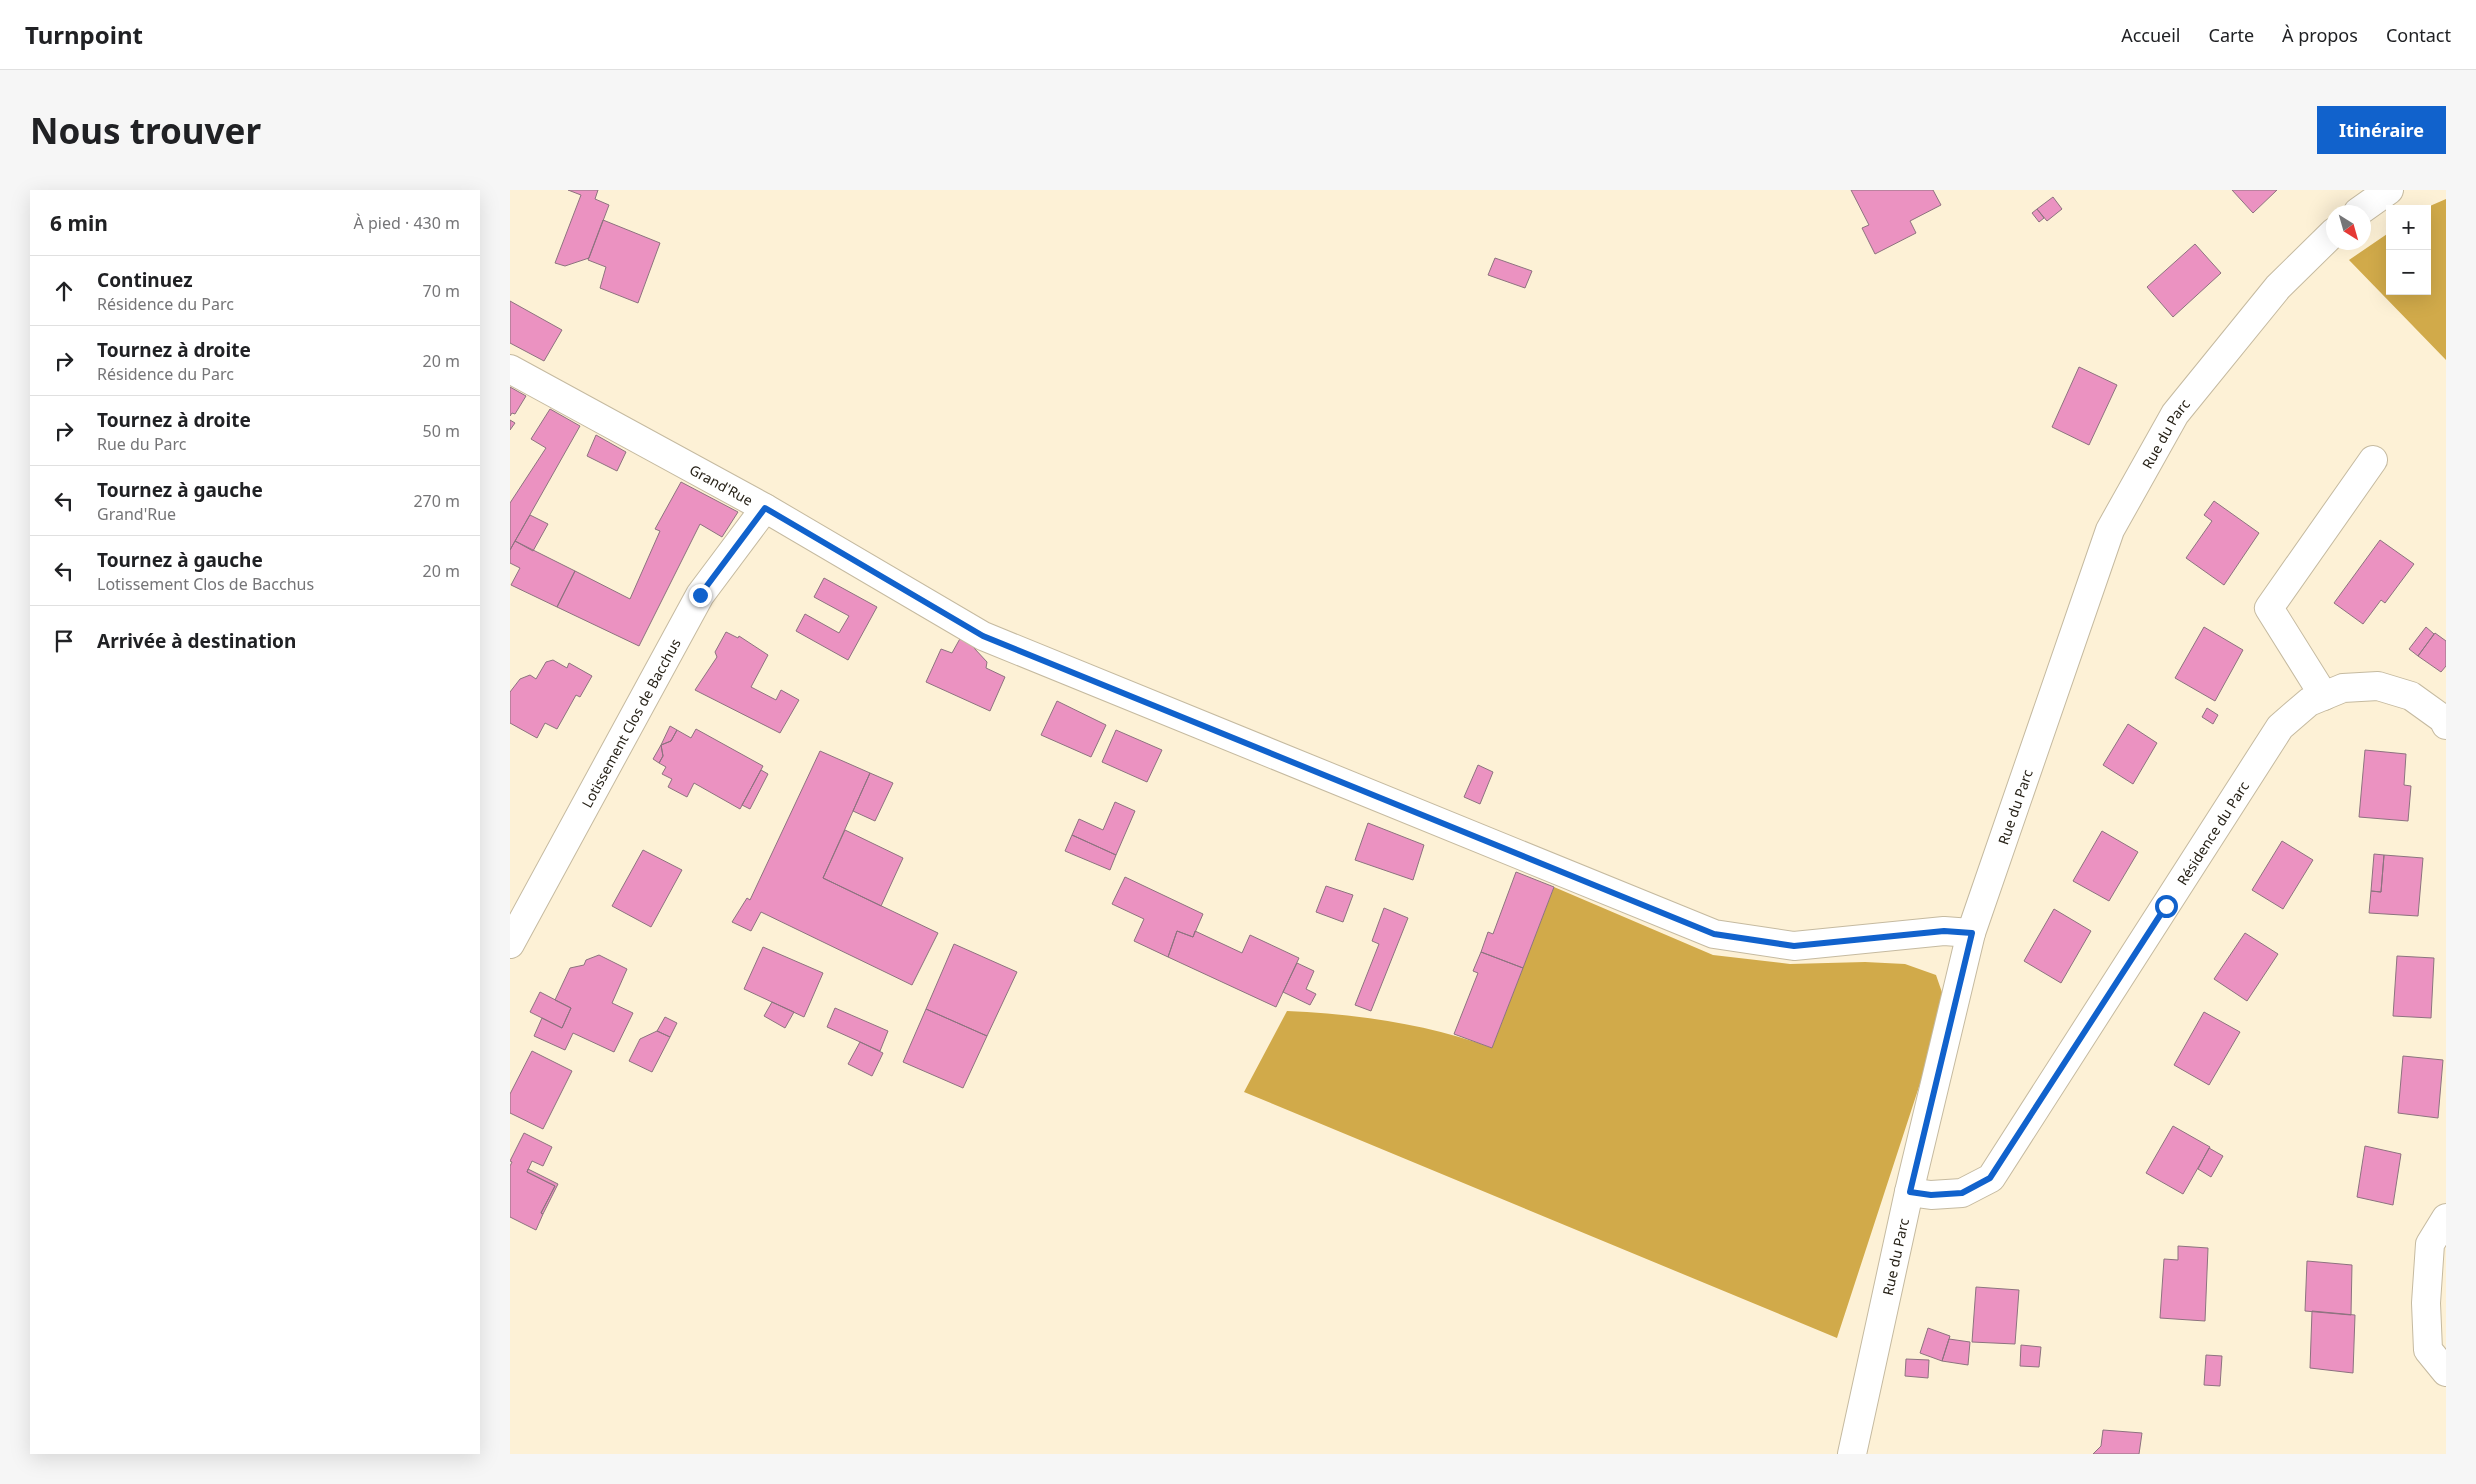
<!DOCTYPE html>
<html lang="fr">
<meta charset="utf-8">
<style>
:root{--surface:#fff;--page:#f6f6f6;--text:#202124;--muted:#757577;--line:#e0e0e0;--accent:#1162cc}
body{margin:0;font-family:"Noto Sans",sans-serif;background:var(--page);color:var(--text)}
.controls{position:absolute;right:15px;top:15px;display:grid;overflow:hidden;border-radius:0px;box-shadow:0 5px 20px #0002}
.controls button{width:45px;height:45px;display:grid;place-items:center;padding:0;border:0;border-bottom:1px solid var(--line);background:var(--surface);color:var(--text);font:25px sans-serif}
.compass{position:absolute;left:1816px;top:15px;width:45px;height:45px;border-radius:50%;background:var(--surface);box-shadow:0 5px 20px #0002;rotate:143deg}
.stop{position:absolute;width:15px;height:15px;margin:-11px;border:4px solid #1162cc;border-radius:50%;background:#fff}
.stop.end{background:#1162cc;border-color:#fff;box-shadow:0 1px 5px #0008}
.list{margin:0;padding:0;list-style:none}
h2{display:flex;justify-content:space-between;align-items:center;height:65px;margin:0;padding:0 20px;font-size:21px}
h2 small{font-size:16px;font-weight:400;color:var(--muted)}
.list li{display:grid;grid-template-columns:32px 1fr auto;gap:15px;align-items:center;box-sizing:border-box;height:70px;padding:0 20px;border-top:1px solid var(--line)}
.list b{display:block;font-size:19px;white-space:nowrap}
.list p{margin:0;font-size:16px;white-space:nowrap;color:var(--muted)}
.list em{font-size:16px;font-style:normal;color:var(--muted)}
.icon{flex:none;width:28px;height:28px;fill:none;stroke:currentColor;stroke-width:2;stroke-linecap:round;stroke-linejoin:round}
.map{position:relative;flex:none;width:1936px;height:1264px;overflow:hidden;border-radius:0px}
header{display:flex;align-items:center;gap:30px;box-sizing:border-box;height:70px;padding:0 25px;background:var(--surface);border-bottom:1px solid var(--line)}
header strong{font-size:24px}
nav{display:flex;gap:28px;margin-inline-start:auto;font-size:18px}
.intro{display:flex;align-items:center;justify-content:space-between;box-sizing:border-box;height:120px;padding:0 30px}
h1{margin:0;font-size:35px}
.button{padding:12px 22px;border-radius:0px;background:var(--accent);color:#fff;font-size:18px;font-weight:700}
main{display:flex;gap:30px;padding:0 30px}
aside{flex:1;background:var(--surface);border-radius:0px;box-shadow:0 5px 20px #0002}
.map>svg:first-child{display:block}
.forest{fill:#d1aa4a}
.building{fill:#eb92c1;stroke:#8d737f}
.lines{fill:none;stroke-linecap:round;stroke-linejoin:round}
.minor-casing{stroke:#c5baa0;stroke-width:30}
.minor{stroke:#fff;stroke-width:28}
.route{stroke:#1162cc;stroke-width:6}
.labels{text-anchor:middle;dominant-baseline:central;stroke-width:5;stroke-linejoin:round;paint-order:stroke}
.street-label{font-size:14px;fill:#262117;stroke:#fff}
</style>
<header>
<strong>Turnpoint</strong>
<nav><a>Accueil</a><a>Carte</a><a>À propos</a><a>Contact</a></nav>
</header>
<div class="intro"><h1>Nous trouver</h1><a class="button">Itinéraire</a></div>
<main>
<aside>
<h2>6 min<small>À pied · 430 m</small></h2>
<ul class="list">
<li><svg class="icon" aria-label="ahead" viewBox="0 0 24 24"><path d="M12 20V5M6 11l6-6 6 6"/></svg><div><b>Continuez</b><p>Résidence du Parc</p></div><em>70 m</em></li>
<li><svg class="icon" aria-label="right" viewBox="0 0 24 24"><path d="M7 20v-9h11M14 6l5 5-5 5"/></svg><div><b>Tournez à droite</b><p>Résidence du Parc</p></div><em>20 m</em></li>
<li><svg class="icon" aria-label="right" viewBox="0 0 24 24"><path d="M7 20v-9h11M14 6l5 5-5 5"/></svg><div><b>Tournez à droite</b><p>Rue du Parc</p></div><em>50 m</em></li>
<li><svg class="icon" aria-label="left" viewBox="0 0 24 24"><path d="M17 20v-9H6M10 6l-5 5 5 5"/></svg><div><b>Tournez à gauche</b><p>Grand'Rue</p></div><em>270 m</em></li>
<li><svg class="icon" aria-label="left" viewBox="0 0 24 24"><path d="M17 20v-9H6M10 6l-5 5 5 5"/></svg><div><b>Tournez à gauche</b><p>Lotissement Clos de Bacchus</p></div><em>20 m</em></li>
<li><svg class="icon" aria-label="arrive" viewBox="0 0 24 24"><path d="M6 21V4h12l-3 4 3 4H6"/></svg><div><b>Arrivée à destination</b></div></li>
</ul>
</aside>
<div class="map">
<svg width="1936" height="1264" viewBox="0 0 1936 1264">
<rect width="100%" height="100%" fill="#fdf1d6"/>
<path class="forest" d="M 1936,9 L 1936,170 L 1839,70 L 1880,42 L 1880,101 L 1917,101 L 1917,19 L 1913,19 Z
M 1044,697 L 1203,765 L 1280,774 L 1355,772 L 1395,774 L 1426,785 L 1436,814 L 1327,1148 L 734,902 L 777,821 C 846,824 918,834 982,858 Z"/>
<path class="building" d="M 58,0 L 88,0 L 85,9 L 99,15 L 79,68 L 55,76 L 45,73 L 71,5 Z
M 1341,0 L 1423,0 L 1431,15 L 1400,31 L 1406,43 L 1365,64 L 1352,38 L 1359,35 Z
M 1722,0 L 1767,0 L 1743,23 Z
M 1543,7 L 1552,19 L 1537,31 L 1527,19 Z
M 1527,19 L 1534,28 L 1529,32 L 1522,23 Z
M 93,30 L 150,53 L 128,113 L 90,98 L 96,77 L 78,70 Z
M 1685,54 L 1711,83 L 1663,127 L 1637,97 Z
M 985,68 L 1022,81 L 1015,98 L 978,85 Z
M 0,111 L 52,140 L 34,171 L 0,153 Z
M 1569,177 L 1607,195 L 1579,255 L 1542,237 Z
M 0,197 L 16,206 L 5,224 L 2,223 L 0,226 Z
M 40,219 L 70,236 L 0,360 L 0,313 L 36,258 L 21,249 Z
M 0,230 L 5,233 L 0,240 Z
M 86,245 L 116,262 L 107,281 L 77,266 Z
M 171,292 L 228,322 L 212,347 L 190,334 L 129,456 L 47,417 L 65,381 L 120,409 L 150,341 L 145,339 Z
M 1704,311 L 1749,343 L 1714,395 L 1676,368 L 1702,331 L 1694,325 Z
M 20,325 L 38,334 L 23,361 L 5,351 Z
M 1870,350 L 1904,374 L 1875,413 L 1871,410 L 1853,434 L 1824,413 Z
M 5,351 L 65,381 L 47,417 L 1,395 L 10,378 L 0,373 L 0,360 Z
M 314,388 L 367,417 L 338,470 L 286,441 L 295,424 L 329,443 L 339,426 L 304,407 Z
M 1694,437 L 1733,460 L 1705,511 L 1665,488 Z
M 1916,437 L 1924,444 L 1908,466 L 1899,459 Z
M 216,442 L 228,448 L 229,446 L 258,465 L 241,497 L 266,510 L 271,500 L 289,510 L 270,543 L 185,500 L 207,467 L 205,462 Z
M 1925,443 L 1936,451 L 1936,476 L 1931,482 L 1908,466 Z
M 452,445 L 477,472 L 476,478 L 495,487 L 480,521 L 416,492 L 431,459 L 442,463 Z
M 43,470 L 57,478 L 59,473 L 82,486 L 70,507 L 66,505 L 47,539 L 35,533 L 27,548 L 0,533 L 0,502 L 10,489 L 20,485 L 26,489 L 36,472 Z
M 547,511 L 596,535 L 581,567 L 531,545 Z
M 1697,518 L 1708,525 L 1703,534 L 1692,527 Z
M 1618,534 L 1647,553 L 1623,594 L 1593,575 Z
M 160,536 L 167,540 L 161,551 L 151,555 Z
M 186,539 L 253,576 L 230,619 L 184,593 L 177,607 L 158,597 L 162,589 L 152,584 L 156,577 L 149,573 L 153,566 L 151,555 L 161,551 L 167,540 L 181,548 Z
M 606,540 L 652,560 L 637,592 L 592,572 Z
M 151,555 L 153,566 L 149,573 L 143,569 Z
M 1855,560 L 1896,564 L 1894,595 L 1901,596 L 1898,631 L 1849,627 Z
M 310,561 L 360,583 L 313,688 L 428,743 L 402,795 L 251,722 L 241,741 L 222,732 L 237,708 L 240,710 Z
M 968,575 L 983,582 L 970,614 L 954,607 Z
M 251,580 L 258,584 L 240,619 L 232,615 Z
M 360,583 L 383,593 L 365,631 L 343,621 Z
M 605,612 L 625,621 L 606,665 L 562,645 L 569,629 L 593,640 Z
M 858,633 L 914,655 L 903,690 L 845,670 Z
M 335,640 L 393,668 L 371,716 L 313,688 Z
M 1592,641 L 1628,662 L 1599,711 L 1563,691 Z
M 562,645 L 606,665 L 600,680 L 555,661 Z
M 1772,651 L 1803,670 L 1773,719 L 1742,700 Z
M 133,660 L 172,680 L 141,737 L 102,716 Z
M 1864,664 L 1874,665 L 1871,702 L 1861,701 Z
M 1874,665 L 1913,668 L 1908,726 L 1859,723 L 1861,701 L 1871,702 Z
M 1006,682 L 1044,697 L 1013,778 L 971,762 L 978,742 L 983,744 Z
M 615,687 L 693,724 L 683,747 L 667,741 L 658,767 L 624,751 L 634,729 L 602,714 Z
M 816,696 L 843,705 L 833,732 L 806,722 Z
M 874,718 L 898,728 L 861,821 L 845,815 L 869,754 L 862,751 Z
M 1544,719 L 1581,741 L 1551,793 L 1514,771 Z
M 667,741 L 683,747 L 685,741 L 732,763 L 740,745 L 789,768 L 766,817 L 658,767 Z
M 1735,743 L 1768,764 L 1737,811 L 1704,789 Z
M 444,754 L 507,782 L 477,846 L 416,819 Z
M 253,757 L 313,783 L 294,827 L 234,799 Z
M 971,762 L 1013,778 L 982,858 L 944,844 L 968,783 L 963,781 Z
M 89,765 L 117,779 L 102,813 L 123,823 L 104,862 L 63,843 L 55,860 L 24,846 L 32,828 L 52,838 L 61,818 L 45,810 L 60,778 L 74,775 L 76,770 Z
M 1887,766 L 1924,768 L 1921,828 L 1883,826 Z
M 787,773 L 804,781 L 796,799 L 806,804 L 800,815 L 773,802 Z
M 30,802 L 61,818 L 52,838 L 20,822 Z
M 262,812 L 284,822 L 275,838 L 254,826 Z
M 325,818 L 378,841 L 370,861 L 317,837 Z
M 416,819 L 477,846 L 453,898 L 393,872 Z
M 1694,822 L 1730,842 L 1699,895 L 1664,875 Z
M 155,827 L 167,833 L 160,847 L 147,841 Z
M 147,841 L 160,847 L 142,882 L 119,871 L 130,849 Z
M 350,852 L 373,863 L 362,886 L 338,874 Z
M 22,861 L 62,881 L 33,939 L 0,923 L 0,904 Z
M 1893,866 L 1933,870 L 1928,928 L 1888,923 Z
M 1663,936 L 1700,957 L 1673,1004 L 1636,983 Z
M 14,943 L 42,957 L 33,976 L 22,971 L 17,982 L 45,996 L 31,1023 L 33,1024 L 26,1040 L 0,1027 L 0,976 L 2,972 L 0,971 Z
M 1855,956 L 1891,964 L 1883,1015 L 1847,1007 Z
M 1699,958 L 1713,966 L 1701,987 L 1688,979 Z
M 18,979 L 48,994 L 33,1024 L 31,1023 L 45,996 L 17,982 Z
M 1668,1056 L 1698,1058 L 1695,1131 L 1650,1128 L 1654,1069 L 1668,1070 Z
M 1797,1071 L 1842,1075 L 1841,1125 L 1795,1121 Z
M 1466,1097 L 1509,1100 L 1505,1154 L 1462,1152 Z
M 1802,1121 L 1845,1125 L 1843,1183 L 1800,1178 Z
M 1418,1138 L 1440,1146 L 1432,1171 L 1410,1163 Z
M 1439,1149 L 1460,1152 L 1458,1175 L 1432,1171 Z
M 1511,1155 L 1531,1157 L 1529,1177 L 1510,1176 Z
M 1696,1165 L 1712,1166 L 1710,1196 L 1694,1195 Z
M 1396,1169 L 1419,1170 L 1418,1188 L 1395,1186 Z
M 1593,1240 L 1632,1243 L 1629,1264 L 1583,1264 L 1591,1256 Z"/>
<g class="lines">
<g class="minor-casing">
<g id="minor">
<path d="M 1848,22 L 1879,0"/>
<path id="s1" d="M 0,179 L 255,318 L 473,446 L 1204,744 L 1284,756 L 1434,741 L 1461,743"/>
<path d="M 1814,506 L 1759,418 L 1863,270"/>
<path id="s2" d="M 0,754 L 190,405 L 255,318"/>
<path id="s3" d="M 1399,1002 L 1421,1005 L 1452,1003 L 1481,988 L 1770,537 L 1799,512 L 1833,498 L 1868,496 L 1901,506 L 1933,529 L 1936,535"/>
<path d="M 1936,1028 L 1920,1054 L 1916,1113 L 1918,1160 L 1936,1182"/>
<path id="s4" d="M 1342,1264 L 1399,1002 L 1461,743 L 1600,340 L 1665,224 L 1768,97 L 1824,42"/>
</g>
</g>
<use href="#minor" class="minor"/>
</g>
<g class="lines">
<path class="route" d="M 190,405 L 255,318 L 473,446 L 1204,744 L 1284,756 L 1434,741 L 1462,743 L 1400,1002 L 1421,1005 L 1452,1003 L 1480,988 L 1656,716"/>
</g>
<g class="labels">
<g class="street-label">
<text stroke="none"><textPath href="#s4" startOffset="1072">Rue du Parc</textPath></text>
<text stroke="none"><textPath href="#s1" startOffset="241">Grand'Rue</textPath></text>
<text stroke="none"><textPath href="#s2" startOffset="252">Lotissement Clos de Bacchus</textPath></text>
<text stroke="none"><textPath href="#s4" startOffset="668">Rue du Parc</textPath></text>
<text stroke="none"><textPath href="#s3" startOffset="496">Résidence du Parc</textPath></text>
<text stroke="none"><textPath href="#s4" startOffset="202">Rue du Parc</textPath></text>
</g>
</g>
</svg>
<div class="controls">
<button>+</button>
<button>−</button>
</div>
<svg class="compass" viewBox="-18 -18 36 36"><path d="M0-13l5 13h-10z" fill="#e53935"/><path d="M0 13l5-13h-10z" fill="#757577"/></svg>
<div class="stop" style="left:1656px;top:716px"></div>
<div class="stop end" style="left:190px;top:405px"></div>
</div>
</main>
